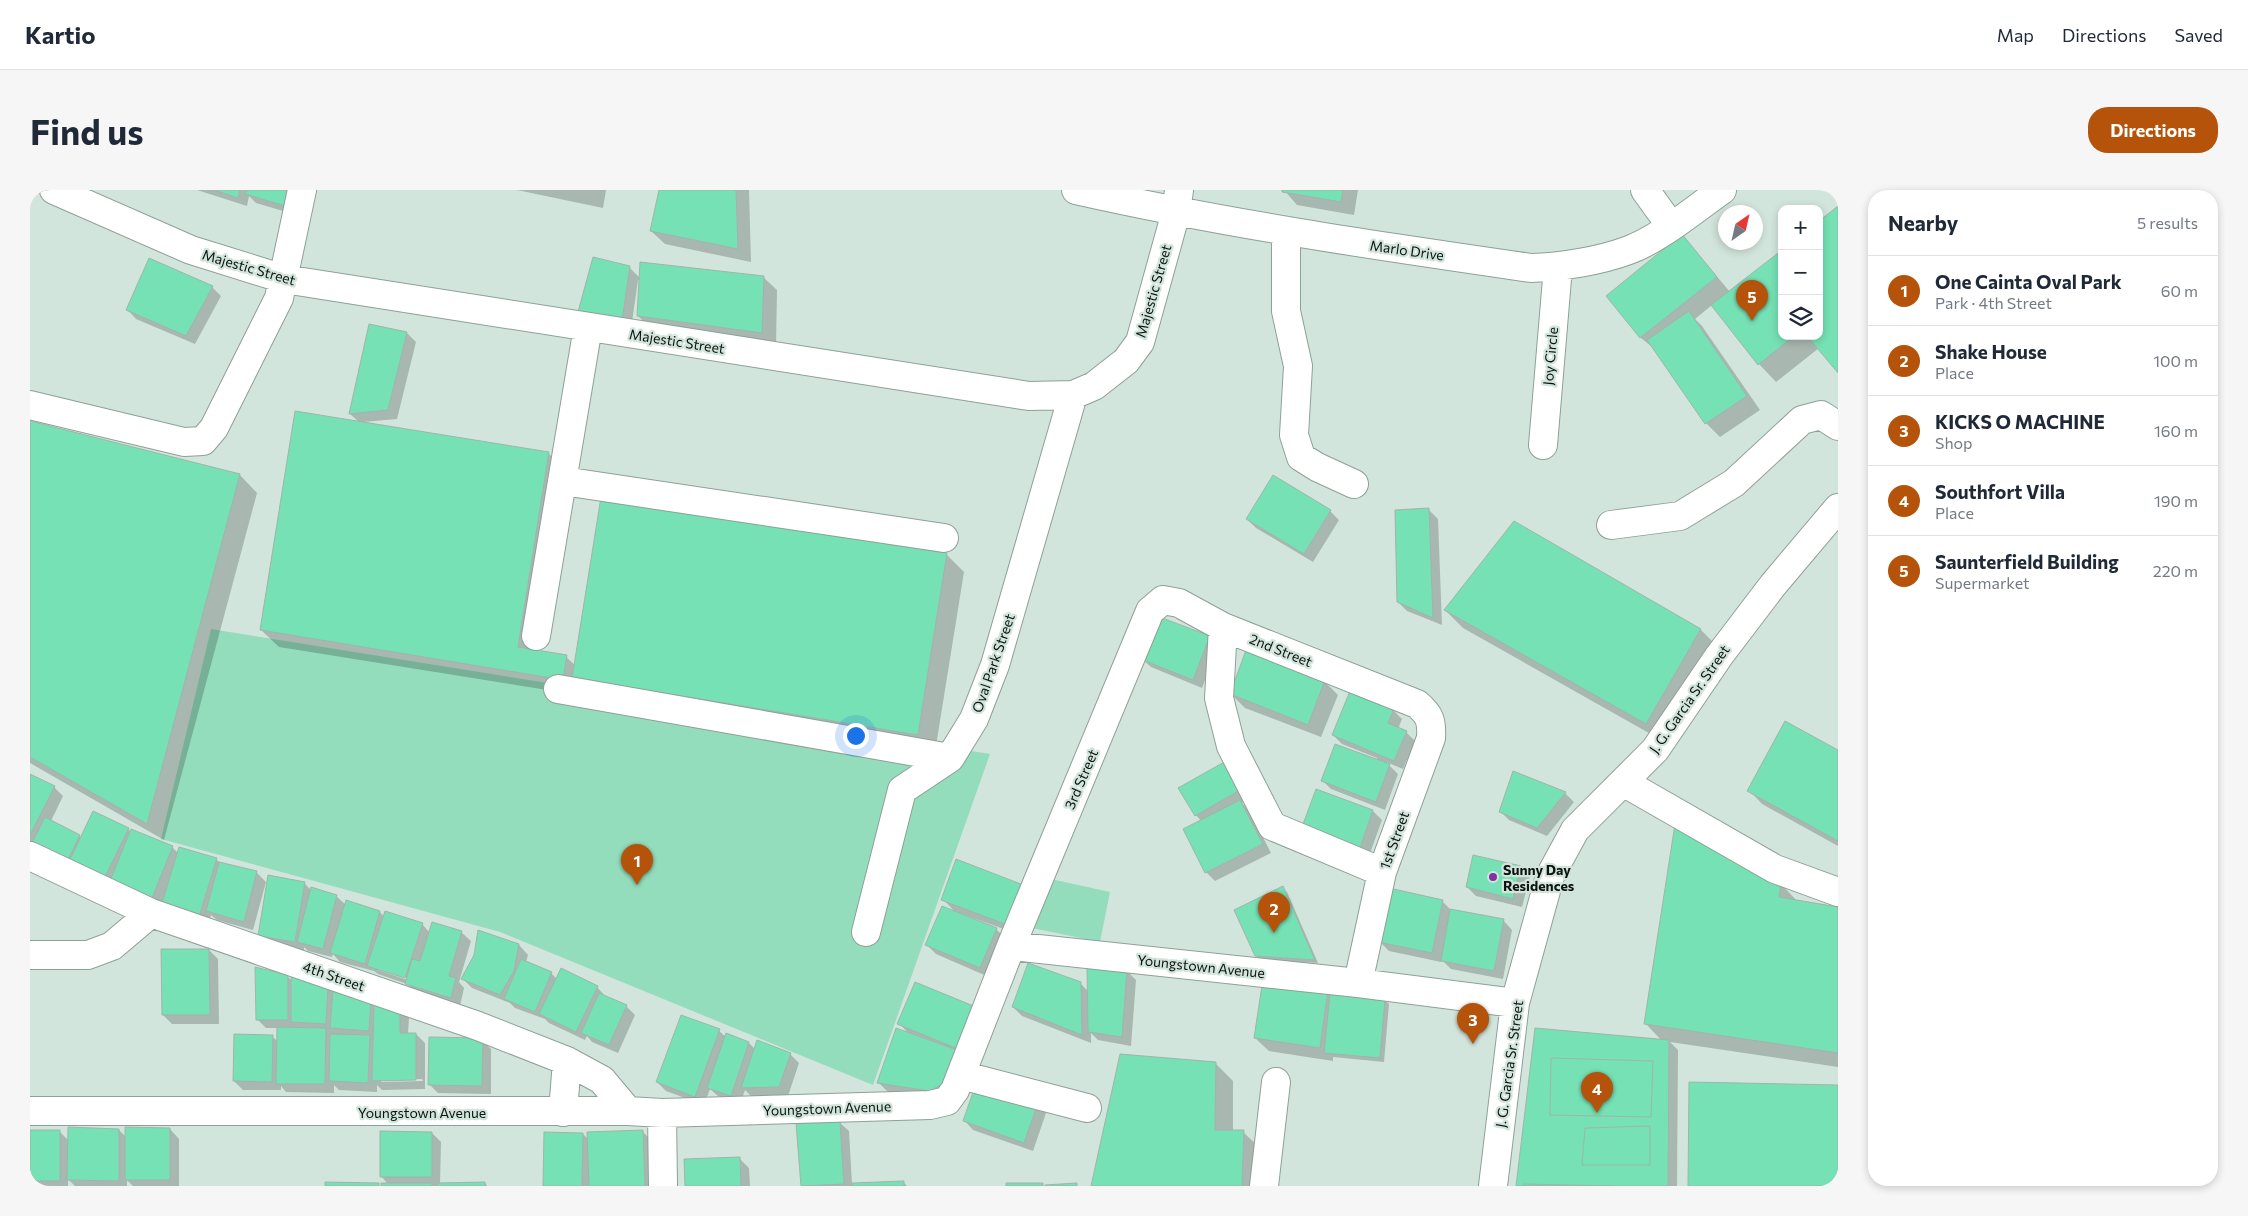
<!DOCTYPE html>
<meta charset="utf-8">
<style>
:root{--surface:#fff;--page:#f6f6f7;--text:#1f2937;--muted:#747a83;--line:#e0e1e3;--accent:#b45309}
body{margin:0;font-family:Commissioner,sans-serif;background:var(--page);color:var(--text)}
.controls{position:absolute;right:15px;top:15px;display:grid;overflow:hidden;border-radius:10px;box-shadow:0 2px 8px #0003}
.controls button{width:45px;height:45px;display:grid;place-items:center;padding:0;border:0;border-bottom:1px solid var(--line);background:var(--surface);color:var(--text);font:25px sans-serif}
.compass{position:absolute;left:1688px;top:15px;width:45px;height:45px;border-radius:50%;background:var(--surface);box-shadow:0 2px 8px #0003;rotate:34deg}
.you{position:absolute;left:825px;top:545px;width:18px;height:18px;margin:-12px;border:4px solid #fff;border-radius:50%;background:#1a73e8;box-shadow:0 0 0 8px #1a73e833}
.badge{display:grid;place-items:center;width:32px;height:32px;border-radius:50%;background:var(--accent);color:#fff;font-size:16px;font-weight:700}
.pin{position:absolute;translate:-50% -41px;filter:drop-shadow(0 1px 2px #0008)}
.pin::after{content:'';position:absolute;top:26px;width:18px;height:15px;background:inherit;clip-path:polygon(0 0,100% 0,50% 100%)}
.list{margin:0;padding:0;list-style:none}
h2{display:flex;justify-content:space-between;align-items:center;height:65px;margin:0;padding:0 20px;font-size:21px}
h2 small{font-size:16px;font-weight:400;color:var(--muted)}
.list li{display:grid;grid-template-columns:32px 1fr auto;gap:15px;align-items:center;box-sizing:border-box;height:70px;padding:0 20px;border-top:1px solid var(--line)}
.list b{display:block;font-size:19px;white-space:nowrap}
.list p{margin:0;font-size:16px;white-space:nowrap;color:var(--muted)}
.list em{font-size:16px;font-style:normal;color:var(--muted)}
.icon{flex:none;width:28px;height:28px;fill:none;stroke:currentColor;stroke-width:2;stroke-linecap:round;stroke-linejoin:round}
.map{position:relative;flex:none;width:1808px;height:996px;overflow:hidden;border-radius:20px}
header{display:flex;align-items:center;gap:30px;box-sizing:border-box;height:70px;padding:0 25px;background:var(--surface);border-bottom:1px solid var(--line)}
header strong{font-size:24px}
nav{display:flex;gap:28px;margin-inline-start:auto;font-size:18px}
.intro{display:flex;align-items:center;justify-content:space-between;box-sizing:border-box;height:120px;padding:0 30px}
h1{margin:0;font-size:35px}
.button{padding:12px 22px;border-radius:20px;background:var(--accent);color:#fff;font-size:18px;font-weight:700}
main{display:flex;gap:30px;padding:0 30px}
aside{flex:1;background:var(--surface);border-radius:20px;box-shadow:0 2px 8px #0003}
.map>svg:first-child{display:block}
.green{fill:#94ddbc}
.shadow{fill:#0003;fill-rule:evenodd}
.building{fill:#75e1b4;stroke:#a1b4ab}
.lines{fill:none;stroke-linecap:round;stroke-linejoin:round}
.minor-casing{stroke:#8ea097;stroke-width:30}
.minor{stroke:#fff;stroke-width:28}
.poi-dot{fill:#8131a1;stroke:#d2e5dc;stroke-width:2}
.labels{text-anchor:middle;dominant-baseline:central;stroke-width:4.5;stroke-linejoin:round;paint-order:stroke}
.street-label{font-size:14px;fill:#0c1310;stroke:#d2e5dc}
.poi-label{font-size:14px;font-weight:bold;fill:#0c1310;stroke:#d2e5dc;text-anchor:start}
</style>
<header>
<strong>Kartio</strong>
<nav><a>Map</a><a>Directions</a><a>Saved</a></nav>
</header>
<div class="intro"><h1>Find us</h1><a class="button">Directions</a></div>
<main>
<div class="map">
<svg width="1808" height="996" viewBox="0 0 1808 996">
<rect width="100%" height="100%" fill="#d2e5dc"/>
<path class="green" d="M 181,439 L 960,564 L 843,895 L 470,742 L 131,649 Z
M 1021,689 L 1080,702 L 1070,752 L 997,737 Z"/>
<path class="shadow" d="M 167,0 L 276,0 L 270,26 L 226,13 L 219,6 L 217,16 Z
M 487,0 L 576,0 L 573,18 Z
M 630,0 L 719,0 L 721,72 L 635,54 L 621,41 Z
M 1254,0 L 1328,0 L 1324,25 L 1267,15 Z
M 1808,18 L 1808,181 L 1789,158 L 1746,192 L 1729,174 L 1682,115 L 1665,129 L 1672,136 L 1730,220 L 1690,247 L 1676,233 L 1626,160 L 1611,148 L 1577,106 L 1652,45 L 1700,102 L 1752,146 L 1789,146 Z
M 599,77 L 610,88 L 733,87 L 747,100 L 746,156 L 622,139 L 608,126 L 610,90 L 608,90 L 601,139 L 559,130 Z
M 182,97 L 191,106 L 165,154 L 106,129 L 97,119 Z
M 377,143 L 386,152 L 367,229 L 333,232 L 518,263 L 536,281 L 507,462 L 536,467 L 546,476 L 916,364 L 934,382 L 905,562 L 249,457 L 231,440 L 329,232 L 320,224 Z
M 0,233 L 210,285 L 227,303 L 134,650 L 0,573 Z
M 1399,320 L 1408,329 L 1412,435 L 1377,421 L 1368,412 Z
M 1300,321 L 1309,330 L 1283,372 L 1226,338 L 1217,329 Z
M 1484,332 L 1671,440 L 1688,457 L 1633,551 L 1433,438 L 1415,420 Z
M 1179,447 L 1188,456 L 1172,498 L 1121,477 L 1111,468 Z
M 1294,491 L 1308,505 L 1291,547 L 1215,518 L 1201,504 Z
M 1363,520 L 1372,529 L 1368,539 L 1376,542 L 1385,551 L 1373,579 L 1356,572 L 1368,584 L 1355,620 L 1301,599 L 1292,590 L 1347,570 L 1347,568 L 1312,554 L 1303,545 Z
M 1808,562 L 1808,656 L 1732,614 L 1719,600 Z
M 1195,572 L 1220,608 L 1212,613 L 1219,620 L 1241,663 L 1185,691 L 1176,682 L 1171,631 L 1166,625 Z
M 1483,583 L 1535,603 L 1544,612 L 1517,646 L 1479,630 L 1470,621 Z
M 0,585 L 24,597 L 33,606 L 21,631 L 52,648 L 98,639 L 101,642 L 142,657 L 148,663 L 186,669 L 190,673 L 227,683 L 236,692 L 223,740 L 187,730 L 181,725 L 178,736 L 0,666 Z
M 1286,601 L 1343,621 L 1352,630 L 1339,666 L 1282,646 Z
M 927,671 L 990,745 L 924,721 L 913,709 Z
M 1490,677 L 1500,686 L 1492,717 L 1446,706 L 1437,697 Z
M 274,693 L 281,700 L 306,706 L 316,715 L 316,712 L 350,722 L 354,727 L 392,734 L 400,743 L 431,742 L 441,751 L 429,792 L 434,798 L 430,816 L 386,803 L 377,794 L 348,784 L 344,781 L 310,772 L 303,764 L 302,767 L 278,761 L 274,757 L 274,761 L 238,754 L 229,745 ZM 348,778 L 381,789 L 381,791 L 348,780 Z
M 1751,694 L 1768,712 L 1808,718 L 1808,877 L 1640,852 L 1648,860 L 1647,996 L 1488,996 L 1632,851 L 1616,834 Z
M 1253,698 L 1257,702 L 1288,773 L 1231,770 L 1226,766 Z
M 1412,711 L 1421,720 L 1473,730 L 1482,740 L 1473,789 L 1421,779 L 1411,769 L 1411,772 L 1359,761 L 1350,752 Z
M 966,739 L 975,748 L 959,787 L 906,764 L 897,755 Z
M 489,755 L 498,765 L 496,772 L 521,783 L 527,789 L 567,797 L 576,807 L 596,816 L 605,825 L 588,863 L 562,852 L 557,846 L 555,850 L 519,833 L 515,829 L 485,818 L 480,813 L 442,798 L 433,789 Z
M 179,760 L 188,769 L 189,834 L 142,834 L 133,825 Z
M 1097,781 L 1106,790 L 1101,856 L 1068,850 L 1061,843 L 1061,853 L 992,826 L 983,817 L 1051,794 L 1058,801 Z
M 257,786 L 263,792 L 297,796 L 304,803 L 340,812 L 345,817 L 370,818 L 379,827 L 378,844 L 386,844 L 395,853 L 395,899 L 352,900 L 347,895 L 347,902 L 309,900 L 304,895 L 304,903 L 256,902 L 251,896 L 251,900 L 213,900 L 204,891 L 242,846 L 248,852 L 249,838 L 236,838 L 227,829 ZM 392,889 L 393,891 L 351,892 L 351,890 Z
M 1234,791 L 1355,810 L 1359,814 L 1354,872 L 1303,867 L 1303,871 L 1239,861 L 1225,848 Z
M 945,818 L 909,910 L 858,902 L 849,893 L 879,844 L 869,833 Z
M 689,841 L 696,847 L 697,845 L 719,853 L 725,859 L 760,864 L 769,873 L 758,906 L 721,906 L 715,900 L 710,914 L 688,906 L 680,899 L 674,915 L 636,901 L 627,892 Z
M 452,850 L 461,859 L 461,904 L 408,903 L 399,894 Z
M 1185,873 L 1203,891 L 1203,942 L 1213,942 L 1231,959 L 1229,996 L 1062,996 Z
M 1007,914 L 1016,923 L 1003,961 L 943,940 L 934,930 Z
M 809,932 L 819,941 L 822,994 L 873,992 L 877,996 L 772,996 L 767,934 Z
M 140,939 L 149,949 L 149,996 L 103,996 L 97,990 L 97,996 L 45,996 L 38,989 L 38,996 L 0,996 L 0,941 L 29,941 L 39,951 L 89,940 L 97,948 Z
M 612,941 L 626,955 L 627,996 L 514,996 L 553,944 L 559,950 Z
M 402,943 L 411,952 L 410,994 L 455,993 L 457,996 L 352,996 L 358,994 L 351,986 Z
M 710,969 L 719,978 L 720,996 L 656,996 Z"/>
<path class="building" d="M 184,0 L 210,0 L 208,8 Z
M 217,0 L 265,0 L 262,18 L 215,4 Z
M 629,0 L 706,0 L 708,59 L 620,41 Z
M 1252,0 L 1313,0 L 1311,12 L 1252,2 Z
M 1808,16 L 1808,183 L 1777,146 L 1789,146 L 1789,31 Z
M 1652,44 L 1687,87 L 1610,148 L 1576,106 Z
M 1752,60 L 1752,146 L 1764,146 L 1728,175 L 1681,115 Z
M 563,67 L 600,76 L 592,131 L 548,122 Z
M 119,68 L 183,96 L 156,146 L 96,120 Z
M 610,72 L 734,86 L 732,143 L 607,126 Z
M 1659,121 L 1717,206 L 1675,234 L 1617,150 Z
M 339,134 L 377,142 L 358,220 L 319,224 Z
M 265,221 L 519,262 L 488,457 L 537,465 L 533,490 L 230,440 Z
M 0,231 L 210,284 L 117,634 L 0,567 Z
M 1243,285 L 1301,320 L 1274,364 L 1216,329 Z
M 571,307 L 917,363 L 888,545 L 542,488 Z
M 1399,318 L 1403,428 L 1367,412 L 1365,320 Z
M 1484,331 L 1671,439 L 1616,534 L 1414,420 Z
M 1127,426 L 1180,446 L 1163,490 L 1110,469 Z
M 1216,460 L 1295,490 L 1278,535 L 1200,504 Z
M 1320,501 L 1364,519 L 1358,533 L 1377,541 L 1364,571 L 1302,545 Z
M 1755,531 L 1808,560 L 1808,651 L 1717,601 Z
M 1305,554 L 1360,574 L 1346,612 L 1291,591 Z
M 1196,571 L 1212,599 L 1165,626 L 1148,598 Z
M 1483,581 L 1536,602 L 1507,638 L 1469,622 Z
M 0,584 L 25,596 L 0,645 Z
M 1286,599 L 1343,620 L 1330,658 L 1272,637 Z
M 1210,610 L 1233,654 L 1175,683 L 1153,639 Z
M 63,621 L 99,638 L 71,695 L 36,678 Z
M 15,627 L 50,645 L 34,678 L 0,657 Z
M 1645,634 L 1751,693 L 1749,707 L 1808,717 L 1808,863 L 1614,834 Z
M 101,639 L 143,656 L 120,713 L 78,696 Z
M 149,657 L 187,668 L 169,727 L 131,716 Z
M 1443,665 L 1491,676 L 1483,709 L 1436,697 Z
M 926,669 L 996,696 L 980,736 L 911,710 Z
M 189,672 L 227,681 L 214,732 L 176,721 Z
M 238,685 L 275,692 L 265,752 L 228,746 Z
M 1253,696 L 1285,770 L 1225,766 L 1204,720 Z
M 281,697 L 307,705 L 293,759 L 267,752 Z
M 1359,698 L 1413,710 L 1402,763 L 1348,752 Z
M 316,710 L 350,721 L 335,774 L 300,763 Z
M 912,716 L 967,738 L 950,778 L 895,755 Z
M 1420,719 L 1474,729 L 1464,781 L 1411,771 Z
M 355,721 L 393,733 L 375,788 L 337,776 Z
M 402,732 L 432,741 L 419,786 L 426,788 L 421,808 L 375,794 L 382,769 L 390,771 Z
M 448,740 L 489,754 L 484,781 L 470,805 L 431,789 L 444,765 Z
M 131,759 L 179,759 L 180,825 L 132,825 Z
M 491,769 L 522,782 L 505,822 L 474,809 Z
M 998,773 L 1051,792 L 1052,845 L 982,817 Z
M 225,777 L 258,785 L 258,830 L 226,830 Z
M 1057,777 L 1097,780 L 1092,847 L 1058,842 Z
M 531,778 L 568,796 L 546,842 L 509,824 Z
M 261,785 L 298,795 L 296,834 L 261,832 Z
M 1233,789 L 1298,800 L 1290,858 L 1224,848 Z
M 885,792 L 946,817 L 928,859 L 867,834 Z
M 303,799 L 341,811 L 339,841 L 300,838 Z
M 569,803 L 597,815 L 579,855 L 551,843 Z
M 1300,803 L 1355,809 L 1350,868 L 1294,863 Z
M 344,811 L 370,817 L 370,843 L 386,843 L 386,890 L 342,891 Z
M 651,825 L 690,839 L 665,907 L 626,892 Z
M 247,837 L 296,838 L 295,894 L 246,894 Z
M 866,838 L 927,860 L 916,893 L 899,901 L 847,893 Z
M 1505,838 L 1639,850 L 1638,996 L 1486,996 Z
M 696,843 L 719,852 L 701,906 L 677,898 Z
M 204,844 L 243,845 L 242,892 L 203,891 Z
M 300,844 L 340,845 L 338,893 L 299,891 Z
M 399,847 L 453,848 L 452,896 L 398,895 Z
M 727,850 L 761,863 L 749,897 L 711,898 Z
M 1090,864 L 1186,872 L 1185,940 L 1214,940 L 1212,996 L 1061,996 Z
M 1521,868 L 1623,871 L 1621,927 L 1520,925 Z
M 947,891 L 1008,913 L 994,953 L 933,931 Z
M 1659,892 L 1808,895 L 1808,996 L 1658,996 Z
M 810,931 L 814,994 L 771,996 L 766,933 Z
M 1620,936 L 1620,975 L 1552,975 L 1555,938 Z
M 38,937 L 89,939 L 89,991 L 37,990 Z
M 95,937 L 140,938 L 140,990 L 95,990 Z
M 0,940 L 30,940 L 30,991 L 0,991 Z
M 613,940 L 615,996 L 559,996 L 557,942 Z
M 350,941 L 402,942 L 402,987 L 350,987 Z
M 514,942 L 553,943 L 552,996 L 513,996 Z
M 710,967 L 711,996 L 655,996 L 654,969 Z
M 874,991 L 874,996 L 822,996 L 822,993 Z
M 295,992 L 349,993 L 349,996 L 295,996 Z
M 455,992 L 455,996 L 407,996 L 407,993 Z
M 351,993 L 402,993 L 402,996 L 351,996 Z
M 976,993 L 1013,993 L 1013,996 L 976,996 Z
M 1047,993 L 1047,996 L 1015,996 L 1015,995 Z
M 1493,994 L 1584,996 L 1493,996 Z"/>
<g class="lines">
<g class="minor-casing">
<path id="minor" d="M 24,0 L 161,60 L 254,89 L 999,206 L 1043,205 L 1064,196 L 1096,171 L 1110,152 L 1146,22 L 1149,0
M 1046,0 C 1197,34 1349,56 1501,78 C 1531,77 1570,71 1599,60 C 1629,49 1665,19 1692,0
M 1615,0 L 1641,36
M 1256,42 L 1256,121 L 1268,176 L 1264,245 L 1271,267 L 1287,277 L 1324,294
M 0,215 L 154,252 L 173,251 L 184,238 L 249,108 L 272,0
M 1513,255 L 1528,77
M 533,291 L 914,348
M 1581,335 L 1650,326 L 1704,293 L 1772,230 L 1791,225 L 1808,236
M 1193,437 L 1189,508 L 1201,556 L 1242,636 L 1352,682
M 506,446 L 558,137
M 528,499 L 920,568
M 1593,592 L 1745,679 L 1808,702
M 0,666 L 121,723 L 448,836 L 537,871 L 572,890 L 598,921
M 836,742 L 872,600 L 920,568 L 944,529 L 965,475 L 1043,205
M 981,756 L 1120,421 L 1133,410 L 1149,413 L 1193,437 L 1387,514 C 1400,525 1402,531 1401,548 L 1352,682 L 1328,793
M 0,765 L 58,765 L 82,756 L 121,723
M 931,885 L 1057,918
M 0,921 L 598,921 L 632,923 L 900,915 L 917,911 L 925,900 L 981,756 L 1328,793 L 1485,813
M 533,922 L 537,871
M 632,923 L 633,996
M 1234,996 L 1246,892
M 1463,996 L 1485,813 L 1520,686 L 1545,640 L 1625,560 L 1689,466 L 1743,395 L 1808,318"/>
</g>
<use href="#minor" class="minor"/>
</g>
<circle class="poi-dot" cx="1463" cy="687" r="5"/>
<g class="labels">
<g class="street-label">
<text transform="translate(1377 60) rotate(8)">Marlo Drive</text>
<text transform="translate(219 77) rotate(16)">Majestic Street</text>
<text transform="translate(1123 101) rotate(-74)">Majestic Street</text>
<text transform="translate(647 151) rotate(9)">Majestic Street</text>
<text transform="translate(1520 166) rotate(-85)">Joy Circle</text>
<text transform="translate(1251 460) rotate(22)">2nd Street</text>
<text transform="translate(963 473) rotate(-71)">Oval Park Street</text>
<text transform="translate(1659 509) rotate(-55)">J. G. Garcia Sr. Street</text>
<text transform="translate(1051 589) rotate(-67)">3rd Street</text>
<text transform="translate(1364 650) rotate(-70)">1st Street</text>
<text transform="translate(1171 776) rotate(6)">Youngstown Avenue</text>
<text transform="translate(304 786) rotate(19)">4th Street</text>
<text transform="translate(1479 874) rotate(-82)">J. G. Garcia Sr. Street</text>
<text transform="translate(797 918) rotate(-2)">Youngstown Avenue</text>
<text x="392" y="922">Youngstown Avenue</text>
</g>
<g class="poi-label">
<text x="1473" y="679">Sunny Day<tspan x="1473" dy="16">Residences</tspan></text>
</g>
</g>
</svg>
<div class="controls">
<button>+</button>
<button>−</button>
<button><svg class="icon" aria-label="layers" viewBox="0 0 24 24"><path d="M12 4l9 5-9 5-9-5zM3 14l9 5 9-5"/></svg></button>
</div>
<svg class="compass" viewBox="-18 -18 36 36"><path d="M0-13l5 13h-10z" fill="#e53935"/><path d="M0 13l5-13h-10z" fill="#747a83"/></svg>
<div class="you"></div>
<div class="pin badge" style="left:607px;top:695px">1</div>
<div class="pin badge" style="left:1244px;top:743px">2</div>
<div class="pin badge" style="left:1443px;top:854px">3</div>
<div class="pin badge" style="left:1567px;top:923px">4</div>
<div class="pin badge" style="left:1722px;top:131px">5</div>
</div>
<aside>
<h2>Nearby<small>5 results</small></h2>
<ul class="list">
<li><span class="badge">1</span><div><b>One Cainta Oval Park</b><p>Park · 4th Street</p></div><em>60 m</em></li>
<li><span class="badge">2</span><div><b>Shake House</b><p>Place</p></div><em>100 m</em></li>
<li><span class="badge">3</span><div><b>KICKS O MACHINE</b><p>Shop</p></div><em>160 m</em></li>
<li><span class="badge">4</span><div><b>Southfort Villa</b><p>Place</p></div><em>190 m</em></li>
<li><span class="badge">5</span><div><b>Saunterfield Building</b><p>Supermarket</p></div><em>220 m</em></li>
</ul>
</aside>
</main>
